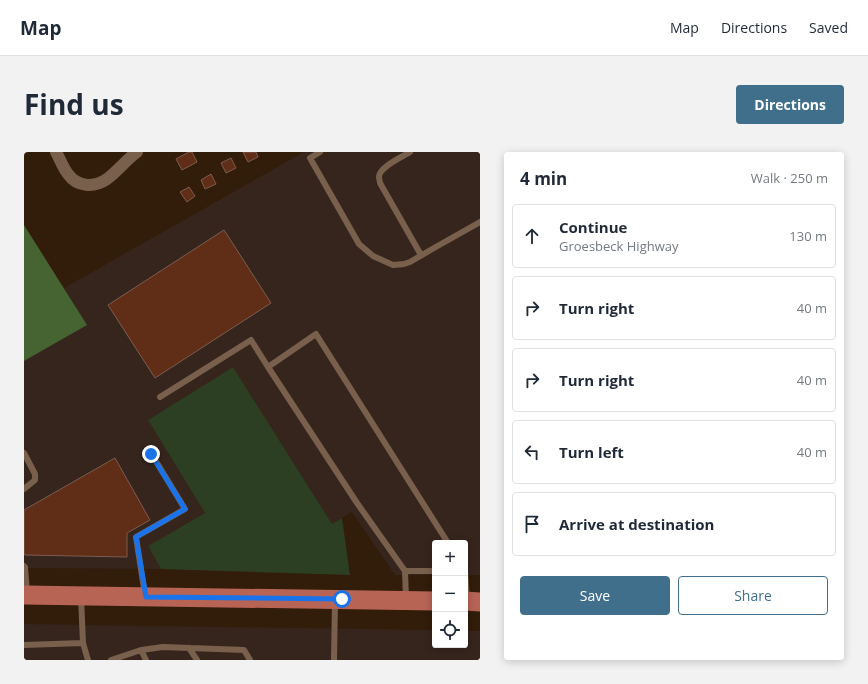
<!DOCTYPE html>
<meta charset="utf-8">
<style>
:root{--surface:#fff;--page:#f2f2f3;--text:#1f2937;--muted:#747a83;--line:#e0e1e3;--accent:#3f6f8a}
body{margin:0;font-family:"Open Sans",sans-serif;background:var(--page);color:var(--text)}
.controls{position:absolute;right:12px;bottom:12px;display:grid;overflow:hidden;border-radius:4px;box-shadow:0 2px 10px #0003}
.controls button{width:36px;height:36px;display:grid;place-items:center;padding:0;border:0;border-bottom:1px solid var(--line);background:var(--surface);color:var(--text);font:20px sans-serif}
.stop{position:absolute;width:12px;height:12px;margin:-9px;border:3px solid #1a73e8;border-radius:50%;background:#fff}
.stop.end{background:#1a73e8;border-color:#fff;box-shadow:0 1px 4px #0008}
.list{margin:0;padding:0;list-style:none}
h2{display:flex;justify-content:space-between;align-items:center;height:52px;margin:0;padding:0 16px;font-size:17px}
h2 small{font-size:13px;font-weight:400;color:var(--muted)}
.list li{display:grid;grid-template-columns:26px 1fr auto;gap:12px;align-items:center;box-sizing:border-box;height:64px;margin:0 8px 8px;padding:0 8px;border:1px solid var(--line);border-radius:4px}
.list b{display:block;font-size:15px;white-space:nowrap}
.list p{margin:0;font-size:13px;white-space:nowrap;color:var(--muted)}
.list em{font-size:13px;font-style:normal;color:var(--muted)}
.actions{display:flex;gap:8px;padding:12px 16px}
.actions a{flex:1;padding:9px 0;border:1px solid var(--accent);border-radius:4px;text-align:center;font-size:14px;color:var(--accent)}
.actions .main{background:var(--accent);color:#fff}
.icon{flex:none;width:22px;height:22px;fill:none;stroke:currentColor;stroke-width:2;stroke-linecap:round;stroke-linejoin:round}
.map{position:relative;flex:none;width:456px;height:508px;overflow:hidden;border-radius:4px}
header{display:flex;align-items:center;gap:24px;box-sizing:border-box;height:56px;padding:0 20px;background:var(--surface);border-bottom:1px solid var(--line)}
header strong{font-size:19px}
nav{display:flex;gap:22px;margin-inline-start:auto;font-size:14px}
.intro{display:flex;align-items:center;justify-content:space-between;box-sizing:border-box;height:96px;padding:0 24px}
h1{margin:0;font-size:28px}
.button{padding:10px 18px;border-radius:4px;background:var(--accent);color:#fff;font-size:14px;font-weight:700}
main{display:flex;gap:24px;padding:0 24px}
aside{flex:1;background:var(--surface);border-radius:4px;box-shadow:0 2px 10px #0003}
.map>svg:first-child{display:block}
.industrial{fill:#36251d}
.green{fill:#2d3f22}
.forest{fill:#466332}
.building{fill:#602d17;stroke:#7c5d51}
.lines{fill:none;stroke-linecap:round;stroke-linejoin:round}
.lane{stroke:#79604c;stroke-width:6}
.street{stroke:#79604c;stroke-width:12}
.primary{stroke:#b76455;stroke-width:19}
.route{stroke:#1a73e8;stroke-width:5}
</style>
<header>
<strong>Map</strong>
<nav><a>Map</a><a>Directions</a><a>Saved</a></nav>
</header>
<div class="intro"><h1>Find us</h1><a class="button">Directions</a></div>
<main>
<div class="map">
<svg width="456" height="508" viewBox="0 0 456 508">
<rect width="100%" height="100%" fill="#321c0a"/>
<path class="industrial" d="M 280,0 L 456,0 L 456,423 L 441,423 L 441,391 L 411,391 L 411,423 L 371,423 L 328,360 L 308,372 L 209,215 L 124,268 L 181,361 L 124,394 L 137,417 L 0,416 L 0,209 L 62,173 L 40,136 Z
M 0,472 L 411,478 L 411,493 L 441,493 L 441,479 L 456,479 L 456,508 L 0,508 Z"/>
<path class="green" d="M 209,215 L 308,372 L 318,366 L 326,423 L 137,417 L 124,394 L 181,361 L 124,268 Z"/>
<path class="forest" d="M 0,73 L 63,173 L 0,209 Z"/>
<path class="building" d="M 165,0 L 168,0 L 173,10 L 158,18 L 152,7 Z
M 219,0 L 232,0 L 234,5 L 224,10 Z
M 207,6 L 212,16 L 202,21 L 197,11 Z
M 187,22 L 192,32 L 181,37 L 177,28 Z
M 165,35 L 171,44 L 163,50 L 156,40 Z
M 200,78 L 247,151 L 131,226 L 84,153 Z
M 91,306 L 126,368 L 103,381 L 103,405 L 1,403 L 0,402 L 0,358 Z"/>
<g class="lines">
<path class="lane" d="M 296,0 L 286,6 L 335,92 L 349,104 L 369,113 L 380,112 L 386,110 L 410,96 L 456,70
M 386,0 C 378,5 355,15 355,25 C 355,26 356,30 356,31 L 397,103
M 244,215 L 333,351 L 381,419 L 382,447
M 136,245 L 227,188 L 244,215 L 292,182 L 424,391
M 0,337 L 11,328 L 11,322 L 0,301
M 0,414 L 1,415 L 3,441
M 441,418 L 443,448
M 381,419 L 411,419
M 121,443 L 112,385 L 161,357 L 127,301
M 59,491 L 64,508
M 0,493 L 59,491 L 57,445
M 165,496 L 173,508
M 117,498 L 139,495 L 220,498 L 226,508
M 87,508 L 117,498 L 122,508
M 310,508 L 311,449"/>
<path class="street" d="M 32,0 C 36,7 39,16 44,22 C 53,35 70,36 83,27 C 94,19 102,8 113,0"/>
<path class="primary" d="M 0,443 L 411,449
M 441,449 L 456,450"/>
</g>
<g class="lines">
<path class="route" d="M 127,302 L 161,357 L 112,385 L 122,445 L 318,447"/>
</g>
</svg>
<div class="controls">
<button>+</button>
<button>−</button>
<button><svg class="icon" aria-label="locate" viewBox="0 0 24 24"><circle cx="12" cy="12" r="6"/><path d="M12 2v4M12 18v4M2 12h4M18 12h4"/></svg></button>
</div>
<div class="stop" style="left:318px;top:447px"></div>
<div class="stop end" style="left:127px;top:302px"></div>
</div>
<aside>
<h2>4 min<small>Walk · 250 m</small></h2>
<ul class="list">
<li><svg class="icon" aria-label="ahead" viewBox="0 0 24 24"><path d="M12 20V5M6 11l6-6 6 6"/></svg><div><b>Continue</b><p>Groesbeck Highway</p></div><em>130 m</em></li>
<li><svg class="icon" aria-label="right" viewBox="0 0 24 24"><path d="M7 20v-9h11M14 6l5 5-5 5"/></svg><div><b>Turn right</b></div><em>40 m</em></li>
<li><svg class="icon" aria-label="right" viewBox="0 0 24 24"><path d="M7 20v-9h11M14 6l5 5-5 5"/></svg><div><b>Turn right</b></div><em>40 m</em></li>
<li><svg class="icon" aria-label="left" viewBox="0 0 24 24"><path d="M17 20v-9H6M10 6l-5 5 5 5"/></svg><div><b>Turn left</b></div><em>40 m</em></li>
<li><svg class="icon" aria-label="arrive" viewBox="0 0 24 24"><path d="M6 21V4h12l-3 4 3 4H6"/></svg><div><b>Arrive at destination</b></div></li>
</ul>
<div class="actions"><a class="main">Save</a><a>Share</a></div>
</aside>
</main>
